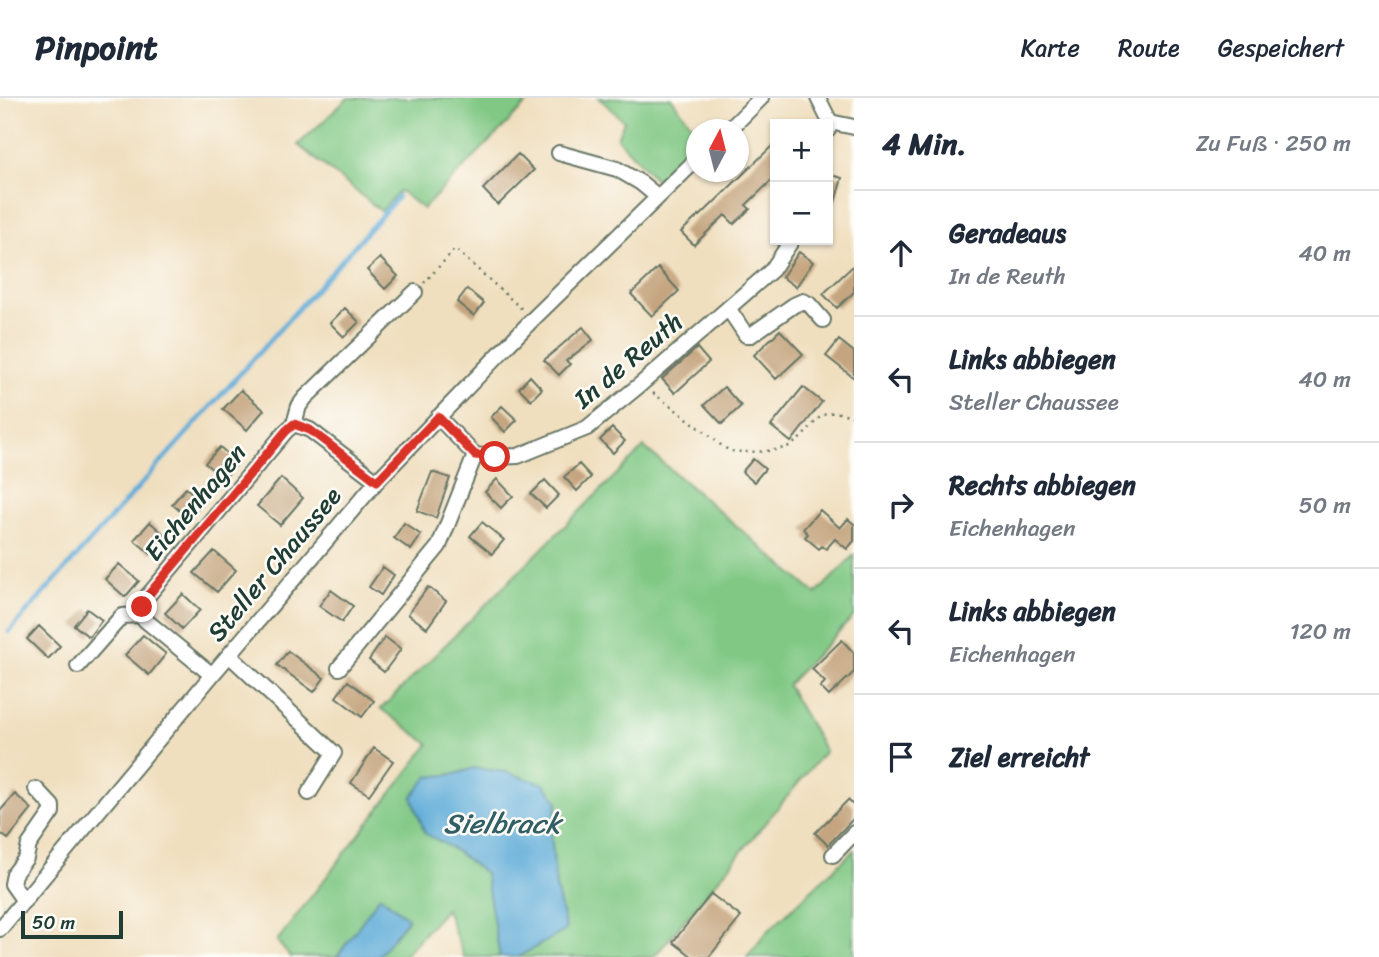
<!DOCTYPE html>
<html lang="de">
<meta charset="utf-8">
<style>
:root{--surface:#fff;--page:#f6f6f7;--text:#1f2937;--muted:#747a83;--line:#e0e1e3}
body{margin:0;font-family:Sriracha,sans-serif;background:var(--page);color:var(--text)}
.controls{position:absolute;right:21px;top:21px;display:grid;overflow:hidden;border-radius:0px;box-shadow:0 2px 5px #0004}
.controls button{width:63px;height:63px;display:grid;place-items:center;padding:0;border:0;border-bottom:2px solid var(--line);background:var(--surface);color:var(--text);font:35px sans-serif}
.compass{position:absolute;left:686px;top:21px;width:63px;height:63px;border-radius:50%;background:var(--surface);box-shadow:0 2px 5px #0004;rotate:7deg}
.scale{position:absolute;left:21px;bottom:18px;width:102px;box-sizing:border-box;padding-left:7px;border:4px solid #1f3d34;border-top:0;font-size:19px;line-height:24px;white-space:nowrap;color:#1f3d34;-webkit-text-stroke:5px #fdfcf7;paint-order:stroke}
.stop{position:absolute;width:21px;height:21px;margin:-16px;border:5px solid #d93025;border-radius:50%;background:#fff}
.stop.end{background:#d93025;border-color:#fff;box-shadow:0 2px 7px #0008}
.list{margin:0;padding:0;list-style:none}
h2{display:flex;justify-content:space-between;align-items:center;height:91px;margin:0;padding:0 28px;font-size:30px}
h2 small{font-size:23px;font-weight:400;color:var(--muted)}
.list li{display:grid;grid-template-columns:46px 1fr auto;gap:21px;align-items:center;box-sizing:border-box;height:126px;padding:0 28px;border-top:2px solid var(--line)}
.list b{display:block;font-size:26px;white-space:nowrap}
.list p{margin:0;font-size:23px;white-space:nowrap;color:var(--muted)}
.list em{font-size:23px;font-style:normal;color:var(--muted)}
.icon{flex:none;width:38px;height:38px;fill:none;stroke:currentColor;stroke-width:2;stroke-linecap:round;stroke-linejoin:round}
.map{position:relative;flex:none;width:854px;height:859px;overflow:hidden}
header{display:flex;align-items:center;gap:42px;box-sizing:border-box;height:98px;padding:0 35px;background:var(--surface);border-bottom:2px solid var(--line)}
header strong{font-size:33px}
nav{display:flex;gap:38px;margin-inline-start:auto;font-size:24px}
main{display:flex}
aside{flex:1;background:var(--surface)}
.map>svg:first-child{display:block}
.green{fill:#80c884;stroke:#50825c;stroke-width:2}
.water{fill:#5eacd8;stroke:#3e7486;stroke-width:2}
.lines{fill:none;stroke-linecap:round;stroke-linejoin:round}
.stream{stroke:#5eacd8;stroke-width:4.5}
.building{fill:#c5a57f}
.minor-casing{stroke:#687665;stroke-width:18}
.path{stroke:#687665;stroke-width:2.5;stroke-dasharray:2 5;stroke-linecap:butt}
.minor{stroke:#fff;stroke-width:14}
.route{stroke:#d93025;stroke-width:9}
.labels{text-anchor:middle;dominant-baseline:central;stroke-width:5;stroke-linejoin:round;paint-order:stroke}
.street-label{font-size:26px;fill:#1f3d34;stroke:#fdfcf7}
.water-label{font-size:28px;font-style:italic;fill:#325e65;stroke:#fdfcf7}
</style>
<header>
<strong>Pinpoint</strong>
<nav><a>Karte</a><a>Route</a><a>Gespeichert</a></nav>
</header>
<main>
<div class="map">
<svg width="854" height="859" viewBox="0 0 854 859">
<rect width="100%" height="100%" fill="#fdfcf7"/>
<filter id="ink" filterUnits="userSpaceOnUse"><feTurbulence type="fractalNoise" baseFrequency=".0143" numOctaves="2"/><feDisplacementMap in="SourceGraphic" scale="14" xChannelSelector="R" yChannelSelector="G"/><feConvolveMatrix kernelMatrix="1 2 1 2 8 2 1 2 1" color-interpolation-filters="sRGB"/></filter>
<filter id="wash" filterUnits="userSpaceOnUse"><feTurbulence type="fractalNoise" baseFrequency=".00686" numOctaves="4" result="noise"/><feDisplacementMap in="SourceGraphic" scale="28" xChannelSelector="R" yChannelSelector="G"/><feGaussianBlur stdDeviation="1.57" result="paint"/><feColorMatrix in="noise" values="0 0 0 0 0 0 0 0 0 0 0 0 0 0 0 0 0 1.4 0 .05"/><feComposite in="paint" operator="in"/></filter>
<g filter="url(#wash)">
<rect width="100%" height="100%" fill="#f0dfbf"/>
<path class="green" d="M 348,0 L 532,0 L 423,111 L 400,93 L 381,113 L 298,47 Z
M 599,0 L 671,0 L 696,32 L 696,46 L 658,84 L 617,40 L 624,23 Z
M 644,349 L 816,496 L 854,457 L 854,518 L 787,587 L 825,653 L 654,859 L 518,859 L 566,832 L 556,789 L 551,735 L 557,703 L 474,670 L 456,676 L 428,679 L 425,735 L 450,749 L 485,775 L 500,859 L 464,859 L 446,811 L 403,859 L 378,859 L 408,821 L 381,798 L 337,859 L 290,859 L 277,843 L 429,646 L 381,611 Z
M 854,752 L 854,859 L 747,859 L 768,833 Z"/>
<path class="water" d="M 474,670 L 506,674 L 544,686 L 558,703 L 551,735 L 556,789 L 566,832 L 518,859 L 500,859 L 485,775 L 450,749 L 425,735 L 412,699 L 428,679 L 456,676 Z
M 380,798 L 408,820 L 378,859 L 337,859 Z"/>
<g class="lines">
<path class="stream" d="M 9,534 L 398,99"/>
</g>
<g id="blocks">
<path class="building" d="M 775,45 L 775,79 L 746,107 L 750,111 L 734,126 L 725,117 L 694,147 L 681,134 L 699,117 L 700,118 Z
M 518,56 L 534,72 L 498,107 L 483,91 Z
M 828,76 L 842,80 L 831,118 L 828,117 Z
M 799,154 L 813,164 L 796,189 L 782,179 Z
M 380,160 L 398,178 L 385,191 L 367,172 Z
M 854,167 L 854,194 L 837,210 L 823,196 Z
M 658,170 L 679,193 L 652,218 L 631,196 Z
M 467,191 L 484,205 L 474,218 L 457,204 Z
M 345,210 L 359,224 L 344,239 L 330,225 Z
M 583,229 L 593,242 L 566,263 L 570,266 L 559,277 L 544,262 Z
M 780,232 L 803,256 L 776,281 L 754,257 Z
M 839,242 L 854,254 L 854,280 L 826,258 Z
M 697,250 L 709,264 L 675,295 L 662,281 Z
M 530,278 L 542,291 L 531,302 L 519,290 Z
M 724,289 L 741,308 L 722,326 L 704,307 Z
M 803,289 L 822,304 L 791,344 L 771,328 Z
M 241,292 L 264,312 L 247,332 L 223,311 Z
M 502,308 L 517,322 L 505,334 L 491,319 Z
M 612,330 L 625,343 L 613,355 L 600,342 Z
M 220,349 L 238,365 L 223,381 L 205,365 Z
M 753,361 L 765,371 L 754,384 L 742,374 Z
M 579,366 L 591,379 L 577,393 L 564,379 Z
M 432,374 L 450,380 L 436,420 L 417,413 Z
M 281,380 L 303,400 L 280,427 L 257,408 Z
M 497,381 L 513,398 L 501,410 L 485,394 Z
M 545,382 L 559,397 L 546,410 L 531,396 Z
M 186,390 L 203,404 L 189,421 L 172,406 Z
M 820,412 L 840,430 L 848,421 L 854,426 L 854,443 L 847,451 L 835,441 L 826,451 L 822,448 L 819,451 L 805,439 L 808,436 L 803,431 Z
M 150,424 L 166,438 L 151,456 L 134,442 Z
M 482,424 L 504,442 L 492,456 L 470,438 Z
M 404,425 L 421,437 L 411,452 L 394,440 Z
M 214,453 L 236,472 L 217,494 L 194,475 Z
M 119,466 L 139,483 L 125,499 L 105,481 Z
M 383,469 L 394,477 L 381,497 L 369,489 Z
M 428,489 L 446,503 L 427,530 L 408,516 Z
M 331,492 L 353,508 L 342,524 L 319,508 Z
M 183,496 L 200,512 L 182,531 L 165,515 Z
M 87,511 L 102,522 L 89,539 L 74,527 Z
M 39,528 L 60,548 L 48,561 L 27,541 Z
M 143,537 L 166,556 L 149,577 L 125,557 Z
M 385,539 L 401,551 L 384,574 L 369,562 Z
M 842,542 L 854,555 L 854,574 L 829,598 L 820,589 L 825,584 L 812,571 Z
M 288,553 L 324,580 L 314,594 L 277,567 Z
M 348,583 L 374,603 L 362,619 L 336,599 Z
M 374,650 L 393,663 L 369,697 L 351,685 Z
M 15,696 L 32,711 L 8,741 L 0,735 L 0,713 Z
M 848,702 L 854,708 L 854,720 L 828,747 L 815,735 Z
M 711,796 L 741,819 L 709,859 L 693,859 L 673,844 Z"/>
</g>
</g>
<g filter="url(#ink)">
<use href="#blocks" fill-opacity="0" stroke="#687665" stroke-width="2"/>
<g class="lines">
<g class="minor-casing">
<path id="minor" d="M 818,0 L 830,24 L 828,32
M 830,24 L 854,29
M 729,32 L 761,0
M 559,55 L 617,71 L 641,85 L 658,99
M 728,210 L 746,237 L 751,237 L 794,207 L 803,203 L 809,206 L 823,222
M 438,319 L 475,357 L 495,359 L 518,358 L 587,330 L 641,286 L 772,172 L 792,142
M 294,326 L 299,308 L 305,300 L 415,194
M 139,517 L 145,501 L 286,333 L 294,326 L 310,332 L 377,383
M 229,557 L 334,655 L 309,695
M 78,568 L 122,518 L 139,517 L 212,577
M 339,570 L 439,448 L 475,357
M 833,757 L 854,735
M 24,803 L 12,786 L 14,776 L 26,760 L 29,747 L 52,714 L 52,708 L 36,691
M 0,831 L 212,577 L 377,383 L 533,221 L 696,62"/>
</g>
<path class="path" d="M 424,185 L 455,151 L 523,212
M 653,295 C 672,309 691,323 710,338 C 716,343 724,351 732,353 C 746,355 779,354 791,347 C 818,331 814,304 854,319"/>
<use href="#minor" class="minor"/>
</g>
</g>
<g class="lines" filter="url(#ink)">
<path class="route" d="M 142,509 L 145,501 L 286,333 L 294,326 L 310,332 L 377,383 L 438,319 L 475,357 L 495,359"/>
</g>
<g class="labels">
<g class="street-label">
<text transform="translate(628 262) rotate(-40)">In de Reuth</text>
<text transform="translate(195 404) rotate(-50)">Eichenhagen</text>
<text transform="translate(274 466) rotate(-50)">Steller Chaussee</text>
</g>
<g class="water-label">
<text x="502" y="725">Sielbrack</text>
</g>
</g>
</svg>
<div class="controls">
<button>+</button>
<button>−</button>
</div>
<svg class="compass" viewBox="-18 -18 36 36"><path d="M0-13l5 13h-10z" fill="#e53935"/><path d="M0 13l5-13h-10z" fill="#747a83"/></svg>
<div class="scale">50 m</div>
<div class="stop" style="left:495px;top:359px"></div>
<div class="stop end" style="left:142px;top:509px"></div>
</div>
<aside>
<h2>4 Min.<small>Zu Fuß · 250 m</small></h2>
<ul class="list">
<li><svg class="icon" aria-label="ahead" viewBox="0 0 24 24"><path d="M12 20V5M6 11l6-6 6 6"/></svg><div><b>Geradeaus</b><p>In de Reuth</p></div><em>40 m</em></li>
<li><svg class="icon" aria-label="left" viewBox="0 0 24 24"><path d="M17 20v-9H6M10 6l-5 5 5 5"/></svg><div><b>Links abbiegen</b><p>Steller Chaussee</p></div><em>40 m</em></li>
<li><svg class="icon" aria-label="right" viewBox="0 0 24 24"><path d="M7 20v-9h11M14 6l5 5-5 5"/></svg><div><b>Rechts abbiegen</b><p>Eichenhagen</p></div><em>50 m</em></li>
<li><svg class="icon" aria-label="left" viewBox="0 0 24 24"><path d="M17 20v-9H6M10 6l-5 5 5 5"/></svg><div><b>Links abbiegen</b><p>Eichenhagen</p></div><em>120 m</em></li>
<li><svg class="icon" aria-label="arrive" viewBox="0 0 24 24"><path d="M6 21V4h12l-3 4 3 4H6"/></svg><div><b>Ziel erreicht</b></div></li>
</ul>
</aside>
</main>
